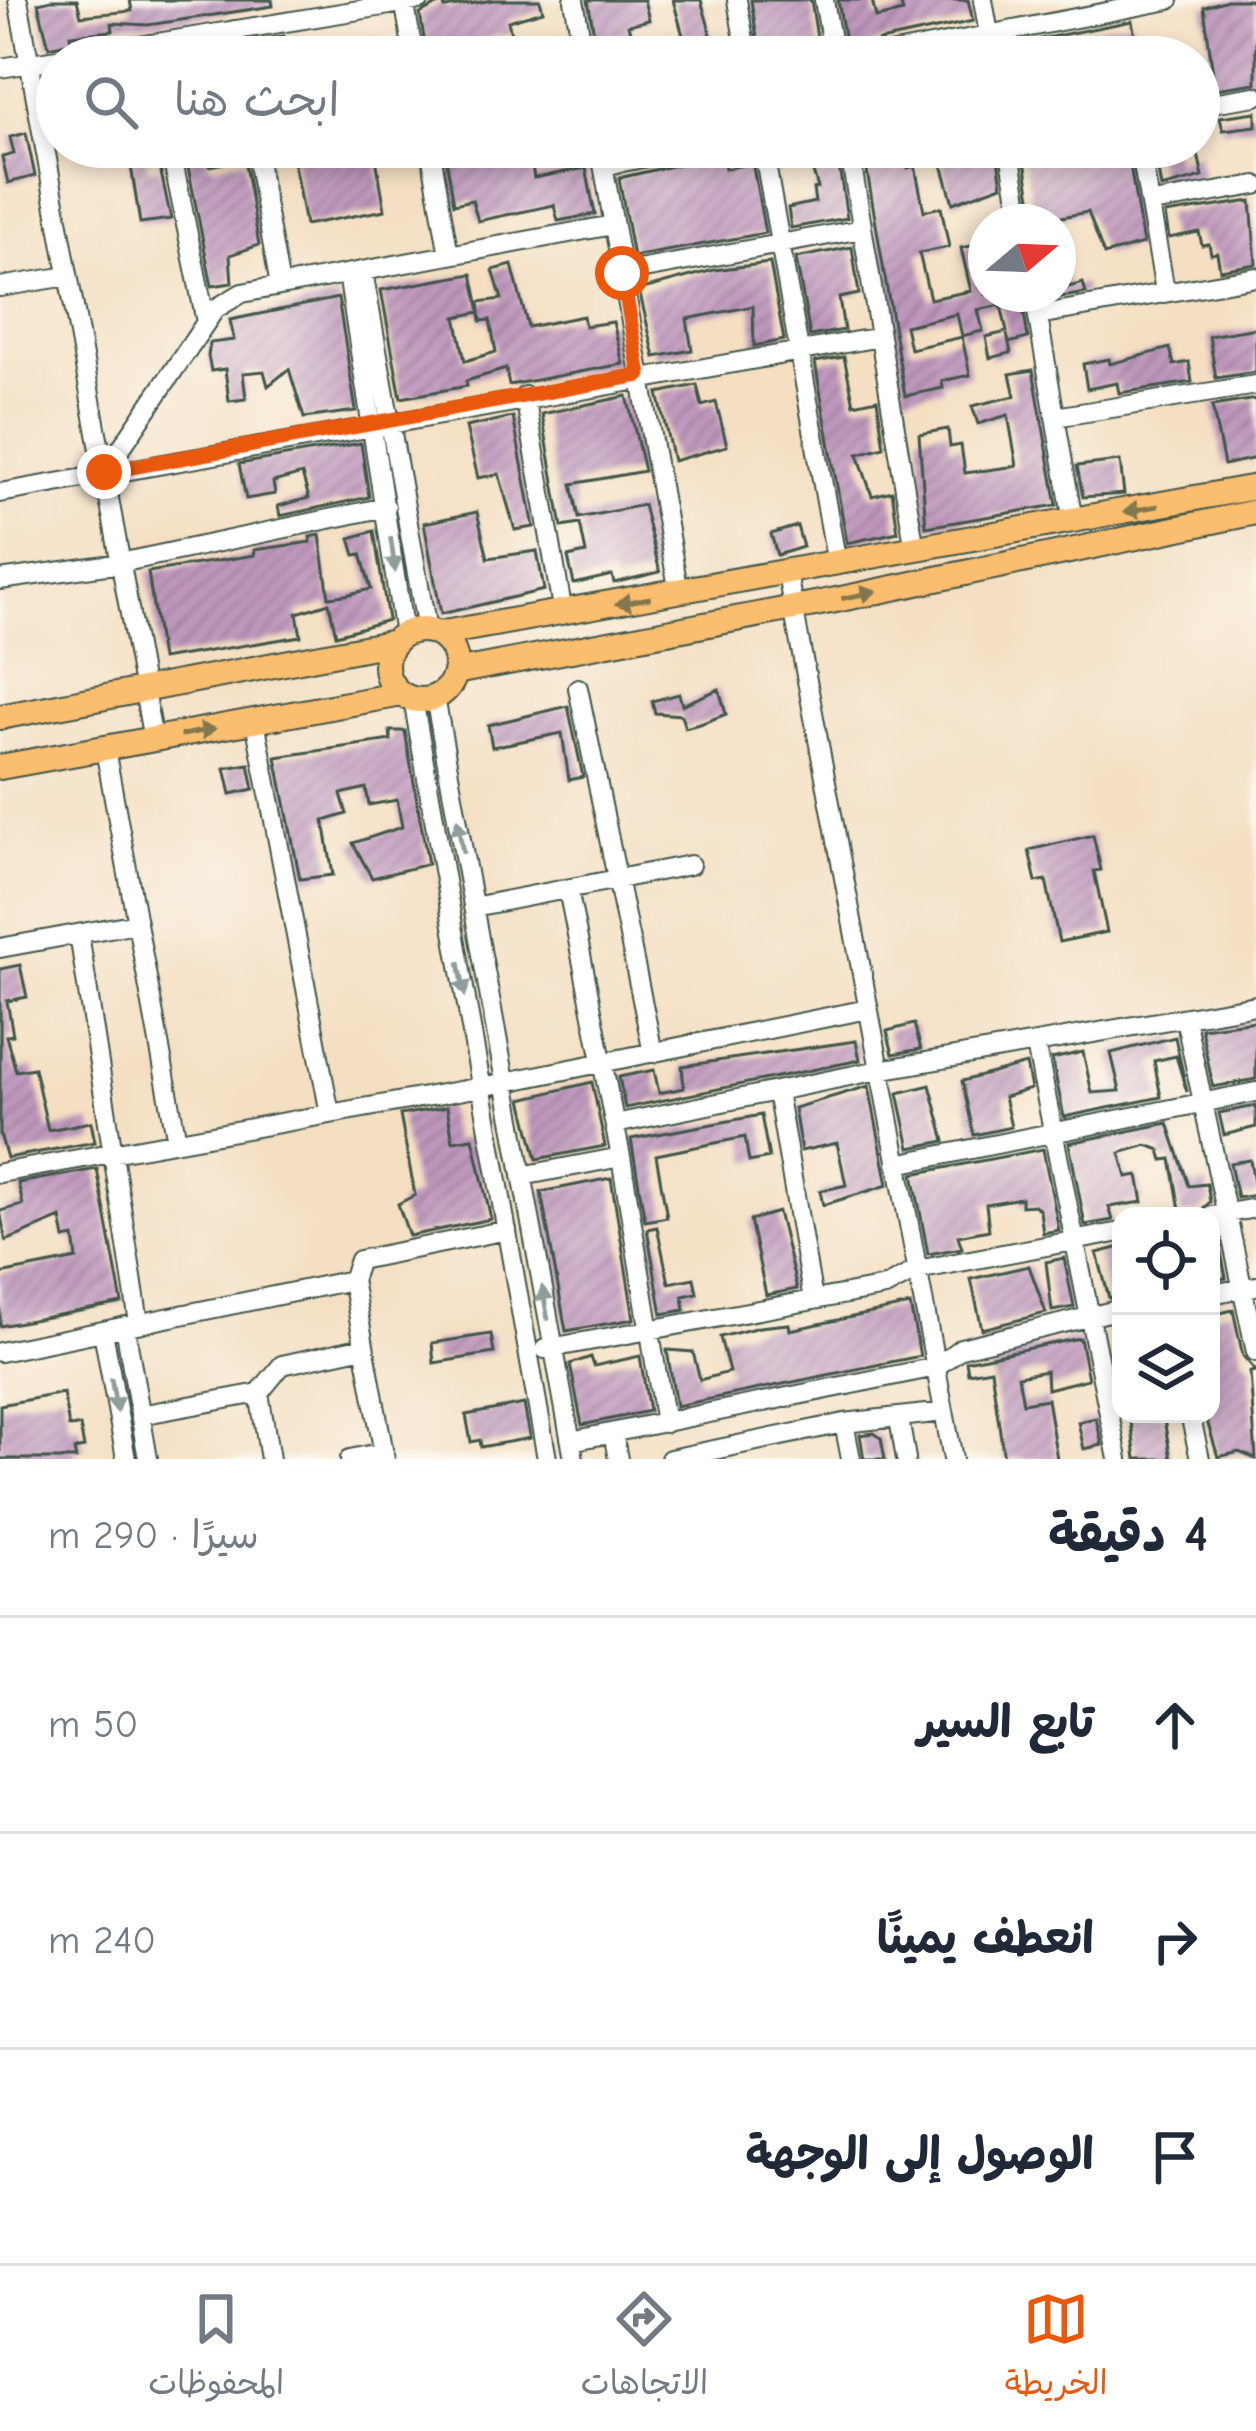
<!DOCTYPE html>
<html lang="ar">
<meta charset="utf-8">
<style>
:root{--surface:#fff;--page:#f2f2f3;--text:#1f2937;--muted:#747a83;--line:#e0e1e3;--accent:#ea580c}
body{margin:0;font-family:"Comic Neue","Playpen Sans Arabic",sans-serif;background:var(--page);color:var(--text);direction:rtl}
.controls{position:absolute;right:36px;bottom:36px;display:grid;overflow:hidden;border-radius:24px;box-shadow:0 6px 18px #0003}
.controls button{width:108px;height:108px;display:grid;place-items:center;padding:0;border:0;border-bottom:3px solid var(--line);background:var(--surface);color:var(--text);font:60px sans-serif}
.compass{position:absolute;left:968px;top:204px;width:108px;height:108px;border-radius:50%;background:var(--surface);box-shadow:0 6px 18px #0003;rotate:71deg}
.stop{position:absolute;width:36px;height:36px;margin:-27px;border:9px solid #ea580c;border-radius:50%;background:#fff}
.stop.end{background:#ea580c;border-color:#fff;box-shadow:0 3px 12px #0008}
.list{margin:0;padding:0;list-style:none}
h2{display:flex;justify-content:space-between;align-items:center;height:156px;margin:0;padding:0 48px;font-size:51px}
h2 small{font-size:39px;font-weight:400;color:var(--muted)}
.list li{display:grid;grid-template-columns:78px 1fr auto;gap:36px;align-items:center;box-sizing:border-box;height:216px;padding:0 48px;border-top:3px solid var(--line)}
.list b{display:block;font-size:45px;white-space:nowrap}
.list em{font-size:39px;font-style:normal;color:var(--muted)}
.icon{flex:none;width:66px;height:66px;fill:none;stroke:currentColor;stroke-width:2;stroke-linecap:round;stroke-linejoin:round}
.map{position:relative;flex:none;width:1256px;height:1459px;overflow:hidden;direction:ltr}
.search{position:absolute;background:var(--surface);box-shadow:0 6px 18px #0003;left:36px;right:36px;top:36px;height:132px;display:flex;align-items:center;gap:30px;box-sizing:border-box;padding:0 42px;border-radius:66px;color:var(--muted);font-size:45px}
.sheet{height:804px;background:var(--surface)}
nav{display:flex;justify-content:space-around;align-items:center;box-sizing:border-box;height:168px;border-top:3px solid var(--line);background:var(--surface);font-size:33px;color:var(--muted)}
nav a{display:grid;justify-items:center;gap:6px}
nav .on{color:var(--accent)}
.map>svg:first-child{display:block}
.building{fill:url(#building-hatch)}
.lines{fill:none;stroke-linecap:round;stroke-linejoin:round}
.minor-casing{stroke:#3f5549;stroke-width:22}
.major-casing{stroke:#3f5549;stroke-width:28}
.minor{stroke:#fff;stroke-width:18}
.major{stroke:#fbbd6e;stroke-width:24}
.oneway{fill:#82774e}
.oneway2{fill:#8f9e9a}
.route{stroke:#ea580c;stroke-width:15}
</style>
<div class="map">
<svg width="1256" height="1459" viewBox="0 0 1256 1459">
<defs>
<pattern id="building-hatch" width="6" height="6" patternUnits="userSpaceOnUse" patternTransform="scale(3)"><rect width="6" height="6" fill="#c098be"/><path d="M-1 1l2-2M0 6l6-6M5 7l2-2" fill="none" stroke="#9b7d9b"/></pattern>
</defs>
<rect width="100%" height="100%" fill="#fbf7ec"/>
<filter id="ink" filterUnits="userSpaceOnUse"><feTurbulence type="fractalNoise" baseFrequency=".00833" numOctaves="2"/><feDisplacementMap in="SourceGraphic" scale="24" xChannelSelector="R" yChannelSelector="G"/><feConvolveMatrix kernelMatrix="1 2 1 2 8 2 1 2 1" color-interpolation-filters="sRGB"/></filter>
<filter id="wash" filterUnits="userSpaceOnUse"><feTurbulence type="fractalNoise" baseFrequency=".004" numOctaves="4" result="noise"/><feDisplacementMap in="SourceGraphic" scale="48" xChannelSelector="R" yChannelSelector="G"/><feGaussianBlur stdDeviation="2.7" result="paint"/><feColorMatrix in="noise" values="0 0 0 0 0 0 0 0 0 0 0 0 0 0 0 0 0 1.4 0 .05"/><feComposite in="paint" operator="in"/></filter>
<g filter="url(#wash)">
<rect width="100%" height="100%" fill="#f4dfc2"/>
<g id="blocks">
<path class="building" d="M 51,0 L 77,0 L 81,16 L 132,11 L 130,0 L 272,0 L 273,6 L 148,25 L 112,23 L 113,31 L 70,35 L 71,42 L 49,47 L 38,3 Z
M 493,0 L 540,0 L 543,11 L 508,21 L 511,34 L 481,40 L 483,46 L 450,57 L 427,57 L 420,14 L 443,2 L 445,8 Z
M 588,0 L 644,0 L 649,20 L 628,25 L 637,57 L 598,57 Z
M 673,0 L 701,0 L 712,38 L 711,57 L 689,57 Z
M 751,0 L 811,0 L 820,57 L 760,57 Z
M 838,0 L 872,0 L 876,18 L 903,12 L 900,0 L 968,0 L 973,21 L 880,41 L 847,54 Z
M 1227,0 L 1250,0 L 1256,9 L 1256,83 L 1215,89 L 1204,7 Z
M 1132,21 L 1136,41 L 1120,44 L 1123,57 L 1055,57 L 1054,52 L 1006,57 L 1005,46 Z
M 284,36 L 286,51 L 316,45 L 318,57 L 259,57 L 257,40 Z
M 560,36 L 565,55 L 514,57 L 513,47 Z
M 1256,112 L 1256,126 L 1223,130 L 1220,117 Z
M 26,133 L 35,176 L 8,183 L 2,157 L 14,154 L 10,137 Z
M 128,147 L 144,147 L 148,169 L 160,168 L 171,219 L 140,223 Z
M 184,147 L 205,147 L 210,166 L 244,159 L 259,245 L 230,255 L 232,283 L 212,286 Z
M 291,147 L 374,147 L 385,210 L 305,225 Z
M 444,147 L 491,147 L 483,153 L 532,165 L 534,178 L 586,168 L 595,214 L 558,221 L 554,205 L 478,221 L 472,200 L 454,204 Z
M 788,147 L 836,147 L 847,218 L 791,228 L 788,208 L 815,202 L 813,189 L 818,188 L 810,162 L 781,169 L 777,150 Z
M 863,147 L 901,147 L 908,168 L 915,166 L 924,211 L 941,207 L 949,247 L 919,253 L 930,299 L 971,291 L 961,248 L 986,243 L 986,294 L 1021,294 L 1028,338 L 1009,343 L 1007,334 L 1011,353 L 990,358 L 986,337 L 1007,332 L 1001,305 L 978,310 L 983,331 L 962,336 L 957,314 L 905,326 L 910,349 L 962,337 L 970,375 L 942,381 L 943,388 L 905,396 Z
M 937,147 L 996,147 L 1002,185 L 953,203 Z
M 1127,147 L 1143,244 L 1104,255 L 1088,212 L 1035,222 L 1023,149 Z
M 1154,147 L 1174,147 L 1175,160 L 1198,154 L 1203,177 L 1161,188 Z
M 751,156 L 765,233 L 633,257 L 619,178 L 689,162 L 724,160 L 725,169 L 749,164 Z
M 1251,201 L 1256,264 L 1220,270 L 1217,253 L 1211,254 L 1209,244 L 1202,245 L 1199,232 L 1169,238 L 1165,214 Z
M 852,247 L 859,294 L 839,298 L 844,330 L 810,336 L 796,258 Z
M 1062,259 L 1069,287 L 1083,283 L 1086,293 L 1049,299 L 1048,294 L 1058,294 Z
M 770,263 L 784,340 L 754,346 L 753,306 L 687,319 L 692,350 L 655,357 L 639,290 L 714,270 Z
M 512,265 L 528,327 L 583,316 L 585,326 L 613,322 L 623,364 L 509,385 L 506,369 L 466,381 L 467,386 L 401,398 L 381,290 L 472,274 L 480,312 L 456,317 L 465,361 L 496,352 L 490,320 L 481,321 L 479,302 L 502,299 L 493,270 Z
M 338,298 L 356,411 L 304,418 L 289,369 L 268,386 L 264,371 L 243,373 L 246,399 L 229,401 L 225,369 L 211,371 L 208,356 L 210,343 L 234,340 L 230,320 Z
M 1256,328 L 1256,372 L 1216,378 L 1209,336 Z
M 1170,348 L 1174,365 L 1189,362 L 1192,382 L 1119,393 L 1117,383 L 1087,389 L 1083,364 L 1109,359 L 1110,364 Z
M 844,357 L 854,404 L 877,399 L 884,447 L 858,454 L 872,496 L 892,491 L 898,532 L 847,543 L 815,362 Z
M 1033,370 L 1057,505 L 926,527 L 919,434 L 948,429 L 950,447 L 961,445 L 965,473 L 1017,466 L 1008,415 L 978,424 L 972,406 L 1015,396 L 1010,374 Z
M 697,385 L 702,406 L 716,402 L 727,446 L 673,461 L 658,393 Z
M 627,396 L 644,471 L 572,484 L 579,518 L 643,505 L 660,572 L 614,583 L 612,575 L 574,584 L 568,557 L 586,553 L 580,524 L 562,527 L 542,414 Z
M 1256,399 L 1256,458 L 1224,465 L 1212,406 Z
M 513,417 L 534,527 L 515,530 L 499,474 L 478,478 L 466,427 Z
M 361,443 L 369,497 L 280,516 L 278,506 L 309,498 L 302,474 L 273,482 L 275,494 L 246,499 L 239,464 Z
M 1120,461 L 1124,494 L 1083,497 L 1077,466 Z
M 477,512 L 488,558 L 537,551 L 544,590 L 441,614 L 424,523 Z
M 797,526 L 803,547 L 777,555 L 771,534 Z
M 374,531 L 388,620 L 336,635 L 329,603 L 297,613 L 301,636 L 161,659 L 148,572 L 255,555 L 254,550 L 311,542 L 310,537 L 320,535 L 329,597 L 345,595 L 371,589 L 361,554 L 355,555 L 350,538 Z
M 719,689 L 726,714 L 703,723 L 685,728 L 681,715 L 655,713 L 652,701 L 679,694 L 682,705 Z
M 568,706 L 583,777 L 569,780 L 562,733 L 492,747 L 488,725 Z
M 390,731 L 405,731 L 428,864 L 372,878 L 353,843 L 402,827 L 397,800 L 369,805 L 366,788 L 341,794 L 347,814 L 324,821 L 333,875 L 300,879 L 276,757 L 391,740 Z
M 249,764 L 254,789 L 231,794 L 225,768 Z
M 1093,835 L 1101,870 L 1094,871 L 1107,932 L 1059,942 L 1046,880 L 1036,882 L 1029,850 Z
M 20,965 L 27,997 L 7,1001 L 13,1035 L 6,1036 L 16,1071 L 34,1068 L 48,1130 L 91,1122 L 95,1142 L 7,1158 L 0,1134 L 0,969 Z
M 1256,1021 L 1256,1079 L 1213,1087 L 1201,1028 Z
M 914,1024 L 921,1049 L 893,1054 L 887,1031 Z
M 1175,1037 L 1187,1092 L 1176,1056 L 1154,1061 L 1161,1097 L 1064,1117 L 1052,1059 L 1083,1052 L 1092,1093 L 1120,1091 L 1111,1053 Z
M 856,1041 L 860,1060 L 625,1108 L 619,1077 L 654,1070 L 659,1093 L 684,1088 L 682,1066 Z
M 1026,1064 L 1031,1089 L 1004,1097 L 1011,1127 L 974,1135 L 962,1081 Z
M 592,1082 L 605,1146 L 537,1159 L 522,1099 Z
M 930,1085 L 945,1141 L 910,1148 L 898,1093 Z
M 869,1086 L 888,1185 L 823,1205 L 820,1191 L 846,1185 L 837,1143 L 801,1151 L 794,1108 Z
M 1256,1106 L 1256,1127 L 1224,1135 L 1219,1113 Z
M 447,1107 L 453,1141 L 473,1138 L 491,1219 L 409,1236 L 398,1204 L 415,1195 L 400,1115 Z
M 761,1115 L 769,1158 L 749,1162 L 745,1137 L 656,1155 L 667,1217 L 645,1221 L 631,1139 Z
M 1168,1123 L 1189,1186 L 1207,1184 L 1210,1202 L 1198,1213 L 1181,1215 L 1171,1159 L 1163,1160 L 1160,1150 L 1147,1145 L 1120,1153 L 1127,1177 L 1138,1175 L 1143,1202 L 1109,1207 L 1113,1220 L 1085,1225 L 1069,1143 Z
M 1043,1149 L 1059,1230 L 1043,1233 L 1040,1211 L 1035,1205 L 1021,1206 L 1021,1198 L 986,1204 L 989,1230 L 958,1236 L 962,1248 L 928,1254 L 913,1174 Z
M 1250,1160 L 1256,1195 L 1237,1198 L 1230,1163 Z
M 97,1169 L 122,1303 L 0,1326 L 0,1274 L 77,1259 L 74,1237 L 65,1239 L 61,1218 L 6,1241 L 0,1211 L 23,1205 L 18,1183 Z
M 611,1178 L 634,1319 L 566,1331 L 541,1192 Z
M 778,1212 L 797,1289 L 766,1295 L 750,1220 Z
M 657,1227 L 669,1283 L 694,1278 L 697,1293 L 683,1296 L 685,1310 L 662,1314 L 647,1229 Z
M 1217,1233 L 1226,1278 L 1211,1280 L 1211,1234 Z
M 1121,1247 L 1121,1296 L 1109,1298 L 1097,1253 Z
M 1064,1258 L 1074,1307 L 1052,1311 L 1046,1262 Z
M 1029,1266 L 1046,1313 L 982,1329 L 971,1279 Z
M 910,1305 L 920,1356 L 676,1406 L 667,1350 L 693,1352 L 700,1380 L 729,1372 L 720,1337 L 759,1327 L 789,1324 L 790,1330 Z
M 1233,1310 L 1243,1356 L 1256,1371 L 1250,1372 L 1256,1459 L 1239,1452 L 1218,1457 L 1205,1414 L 1211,1414 L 1211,1315 Z
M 491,1334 L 494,1353 L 434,1363 L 432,1343 Z
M 1080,1338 L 1088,1379 L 1047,1389 L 1046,1371 L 1018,1376 L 1023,1403 L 1047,1399 L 1057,1459 L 1004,1459 L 991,1369 L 968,1373 L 966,1361 Z
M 640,1356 L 649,1411 L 582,1425 L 570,1364 L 591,1357 L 594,1366 Z
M 63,1393 L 69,1427 L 80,1426 L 84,1448 L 74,1450 L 76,1459 L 0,1459 L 0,1405 Z
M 524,1404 L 530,1438 L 481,1447 L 480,1440 L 471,1442 L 466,1415 Z
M 1130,1414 L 1163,1414 L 1171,1459 L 1136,1459 Z
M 1096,1418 L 1102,1445 L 1084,1449 L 1078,1422 Z
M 874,1433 L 881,1438 L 885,1459 L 864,1459 L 860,1435 Z"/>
</g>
</g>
<g filter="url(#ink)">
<use href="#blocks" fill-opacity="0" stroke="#3f5549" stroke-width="3"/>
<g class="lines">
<g class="minor-casing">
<path id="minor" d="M 18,0 L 153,740
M 404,0 L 414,57
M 574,0 L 584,57
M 737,0 L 747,57
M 824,0 L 834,57
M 983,0 L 993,57
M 234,30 L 239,57
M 72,57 L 420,0
M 874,57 L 1169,0
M 0,68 L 57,59
M 1199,105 L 1256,96
M 170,147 L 206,322
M 255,147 L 280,286
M 430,147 L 449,255
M 600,147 L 679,593
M 763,147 L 837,564
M 849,147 L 915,550
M 1009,147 L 1022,222
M 1140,147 L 1165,291
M 603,166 L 697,147
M 1152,203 L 1256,185
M 363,271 L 427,630
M 622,273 L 862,229
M 348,274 L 404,634
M 0,287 L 68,276
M 1034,294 L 1073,521
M 1038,315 L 1256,277
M 525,396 L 563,613
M 1055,417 L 1256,385
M 104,473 L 215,309 L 242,293 L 613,225
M 0,493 L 880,337
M 787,574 L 953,1459
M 0,580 L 120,563 L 386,507
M 578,688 L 653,1053
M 435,697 L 574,1459
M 413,699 L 547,1459
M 255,721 L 330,1114
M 105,749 L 177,1141
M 568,889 L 621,1157 L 665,1423
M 473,907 L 690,865
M 79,934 L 139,1323
M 0,948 L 137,923
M 1185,1018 L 1256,1352
M 1036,1045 L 1118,1459
M 777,1091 L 813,1300
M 615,1124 L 879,1070 L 1256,1005
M 897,1164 L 1256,1092
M 0,1173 L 481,1087 L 868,1009
M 522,1176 L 621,1157
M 1211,1216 L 1256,1208
M 352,1280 L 359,1260 L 507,1230
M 1211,1294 L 1256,1286
M 125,1326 L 148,1459
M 103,1331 L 126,1459
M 545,1349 L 885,1287 L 917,1270 L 1121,1232
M 0,1352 L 352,1280 L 385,1459
M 259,1393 L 282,1365 L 364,1347
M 1190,1414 L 1200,1459
M 140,1415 L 259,1393 L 270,1459
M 899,1419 L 906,1459
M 844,1423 L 851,1459
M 613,1433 L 618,1459
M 571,1441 L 936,1367 L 961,1348 L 1121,1309
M 350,1459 L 384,1452
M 670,1459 L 844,1423 L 944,1412"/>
</g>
<g class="major-casing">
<path id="major" d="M386 665a35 35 0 1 1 70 0a35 35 0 1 1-70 0Z
M 438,634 L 1256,487
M 455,672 L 836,600 L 1256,512
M 0,717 L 395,642
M 0,767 L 402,694"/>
</g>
<use href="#minor" class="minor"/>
<use href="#major" class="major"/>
</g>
<defs><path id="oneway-solid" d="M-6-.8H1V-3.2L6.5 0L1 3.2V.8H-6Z" transform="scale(3)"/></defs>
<g class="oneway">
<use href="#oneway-solid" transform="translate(1141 509) rotate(170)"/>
<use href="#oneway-solid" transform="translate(859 595) rotate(-12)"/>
<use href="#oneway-solid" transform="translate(633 601) rotate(170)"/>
<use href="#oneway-solid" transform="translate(198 732) rotate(-11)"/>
</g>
<g class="oneway2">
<use href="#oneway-solid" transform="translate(393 555) rotate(82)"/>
<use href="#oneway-solid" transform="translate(460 836) rotate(-100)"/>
<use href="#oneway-solid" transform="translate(462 979) rotate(80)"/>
<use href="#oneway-solid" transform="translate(545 1303) rotate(-100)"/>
<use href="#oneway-solid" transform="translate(114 1395) rotate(80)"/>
</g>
</g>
<g class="lines" filter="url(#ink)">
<path class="route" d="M 104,472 L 640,375 L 622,273"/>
</g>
</svg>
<div class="controls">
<button><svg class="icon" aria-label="locate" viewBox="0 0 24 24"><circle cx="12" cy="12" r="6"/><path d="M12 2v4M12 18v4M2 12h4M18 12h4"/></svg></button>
<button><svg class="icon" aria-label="layers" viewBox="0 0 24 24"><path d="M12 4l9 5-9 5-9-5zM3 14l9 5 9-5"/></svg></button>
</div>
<svg class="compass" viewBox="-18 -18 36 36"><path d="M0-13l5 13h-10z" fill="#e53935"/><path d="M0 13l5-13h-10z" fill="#747a83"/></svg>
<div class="stop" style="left:622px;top:273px"></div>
<div class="stop end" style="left:104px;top:472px"></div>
<div class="search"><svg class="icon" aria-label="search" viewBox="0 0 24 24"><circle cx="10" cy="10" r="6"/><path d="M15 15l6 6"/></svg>ابحث هنا</div>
</div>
<section class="sheet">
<h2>4 دقيقة<small>سيرًا · 290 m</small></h2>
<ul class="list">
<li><svg class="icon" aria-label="ahead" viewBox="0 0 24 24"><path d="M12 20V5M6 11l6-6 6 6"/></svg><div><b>تابع السير</b></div><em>50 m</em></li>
<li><svg class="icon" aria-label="right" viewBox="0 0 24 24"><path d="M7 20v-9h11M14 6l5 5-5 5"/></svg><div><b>انعطف يمينًا</b></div><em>240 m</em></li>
<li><svg class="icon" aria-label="arrive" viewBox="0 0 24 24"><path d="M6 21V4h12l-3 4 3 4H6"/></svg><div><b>الوصول إلى الوجهة</b></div></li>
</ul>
</section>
<nav>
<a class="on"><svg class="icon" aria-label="map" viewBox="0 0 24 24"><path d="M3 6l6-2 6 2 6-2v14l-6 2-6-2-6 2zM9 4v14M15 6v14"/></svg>الخريطة</a>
<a><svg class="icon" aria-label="directions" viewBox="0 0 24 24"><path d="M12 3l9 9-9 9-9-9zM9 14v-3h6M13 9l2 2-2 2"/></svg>الاتجاهات</a>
<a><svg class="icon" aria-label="saved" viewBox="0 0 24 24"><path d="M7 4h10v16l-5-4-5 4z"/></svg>المحفوظات</a>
</nav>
